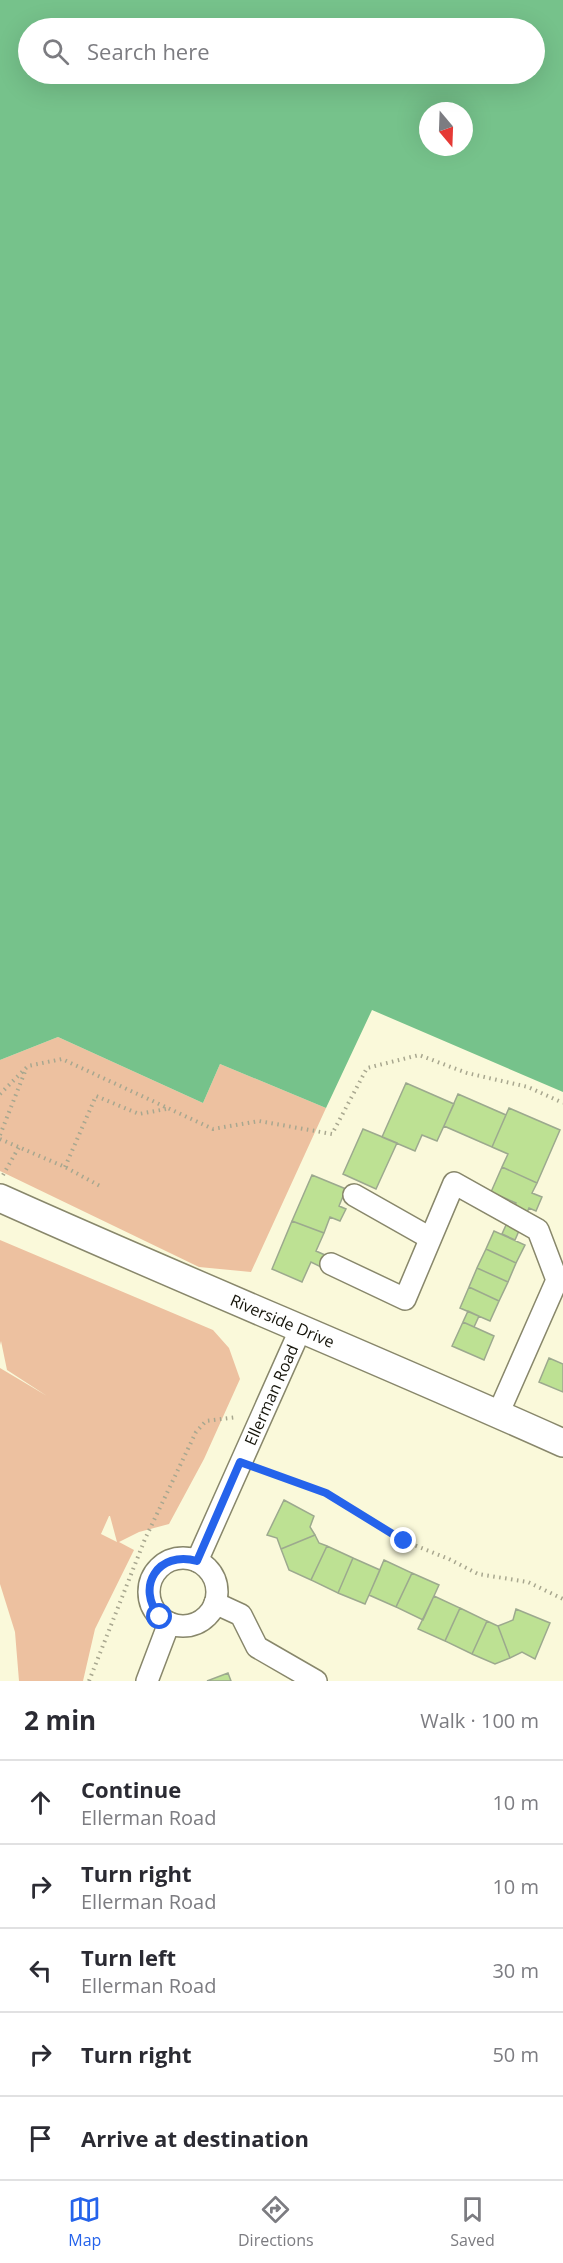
<!DOCTYPE html>
<meta charset="utf-8">
<style>
:root{--surface:#fff;--page:#f7f7f7;--text:#2b2b33;--muted:#7c7c81;--line:#e1e1e2;--accent:#2563eb}
body{margin:0;font-family:"Open Sans",sans-serif;background:var(--page);color:var(--text)}
.compass{position:absolute;left:419px;top:102px;width:54px;height:54px;border-radius:50%;background:var(--surface);box-shadow:0 6px 24px #0002;rotate:161deg}
.stop{position:absolute;width:18px;height:18px;margin:-14px;border:4px solid #2563eb;border-radius:50%;background:#fff}
.stop.end{background:#2563eb;border-color:#fff;box-shadow:0 2px 6px #0008}
.list{margin:0;padding:0;list-style:none}
h2{display:flex;justify-content:space-between;align-items:center;height:78px;margin:0;padding:0 24px;font-size:26px}
h2 small{font-size:20px;font-weight:400;color:var(--muted)}
.list li{display:grid;grid-template-columns:39px 1fr auto;gap:18px;align-items:center;box-sizing:border-box;height:84px;padding:0 24px;border-top:2px solid var(--line)}
.list b{display:block;font-size:22px;white-space:nowrap}
.list p{margin:0;font-size:20px;white-space:nowrap;color:var(--muted)}
.list em{font-size:20px;font-style:normal;color:var(--muted)}
.icon{flex:none;width:33px;height:33px;fill:none;stroke:currentColor;stroke-width:2;stroke-linecap:round;stroke-linejoin:round}
.map{position:relative;flex:none;width:563px;height:1681px;overflow:hidden}
.search{position:absolute;background:var(--surface);box-shadow:0 6px 24px #0002;left:18px;right:18px;top:18px;height:66px;display:flex;align-items:center;gap:15px;box-sizing:border-box;padding:0 21px;border-radius:33px;color:var(--muted);font-size:22px}
.sheet{height:498px;background:var(--surface)}
nav{display:flex;justify-content:space-around;align-items:center;box-sizing:border-box;height:84px;border-top:2px solid var(--line);background:var(--surface);font-size:16px;color:var(--muted)}
nav a{display:grid;justify-items:center;gap:3px}
nav .on{color:var(--accent)}
.map>svg:first-child{display:block}
.green{fill:#edc1a0;fill-rule:evenodd}
.water{fill:#76c28b;fill-rule:evenodd}
.building{fill:#bde193;stroke:#9ca98e;stroke-width:1.5}
.lines{fill:none;stroke-linecap:round;stroke-linejoin:round}
.minor-casing{stroke:#88876b;stroke-width:24}
.tertiary-casing{stroke:#88876b;stroke-width:30}
.path{stroke:#a8a78f;stroke-width:4;stroke-dasharray:1.5 4.5;stroke-linecap:butt}
.minor{stroke:#fff;stroke-width:21}
.tertiary{stroke:#fff;stroke-width:27}
.route{stroke:#2563eb;stroke-width:8}
.labels{text-anchor:middle;dominant-baseline:central;stroke-width:4.5;stroke-linejoin:round;paint-order:stroke}
.street-label{font-size:16px;fill:#141309;stroke:#fff}
</style>
<div class="map">
<svg width="563" height="1681" viewBox="0 0 563 1681">
<rect width="100%" height="100%" fill="#faf9da"/>
<path class="green" d="M 58,1037 L 203,1103 L 220,1064 L 326,1108 L 251,1272 L 199,1267 L 0,1171 L 0,1060 Z
M 0,1240 L 213,1330 L 229,1348 L 240,1379 L 204,1459 L 169,1524 L 139,1532 L 119,1542 L 134,1550 L 95,1629 L 83,1681 L 19,1681 L 15,1632 L 0,1584 L 0,1368 L 47,1396 L 7,1370 L 1,1341 L 0,1345 ZM 109,1516 L 110,1516 L 117,1542 L 101,1534 Z"/>
<path class="water" d="M 0,0 L 563,0 L 563,1092 L 372,1010 L 326,1108 L 220,1064 L 203,1103 L 58,1037 L 0,1060 ZM 28,28 L 534,28 L 534,74 L 28,74 ZM 428,111 L 464,111 L 464,147 L 428,147 Z"/>
<path class="building" d="M 406,1083 L 454,1104 L 437,1141 L 422,1135 L 415,1151 L 382,1137 Z
M 458,1094 L 506,1115 L 492,1147 L 444,1126 Z
M 509,1108 L 560,1130 L 537,1183 L 502,1167 L 508,1154 L 492,1147 Z
M 363,1129 L 397,1143 L 376,1189 L 343,1174 Z
M 502,1167 L 537,1183 L 532,1193 L 542,1197 L 536,1211 L 529,1208 L 515,1240 L 502,1234 L 516,1203 L 491,1192 Z
M 312,1175 L 346,1189 L 339,1206 L 346,1209 L 340,1221 L 330,1217 L 324,1233 L 292,1221 Z
M 292,1221 L 324,1233 L 316,1251 L 325,1255 L 321,1267 L 311,1262 L 302,1282 L 272,1269 Z
M 494,1231 L 525,1245 L 516,1263 L 486,1249 Z
M 486,1249 L 516,1263 L 508,1282 L 477,1268 Z
M 477,1268 L 508,1282 L 499,1301 L 469,1287 Z
M 469,1287 L 499,1301 L 490,1321 L 460,1308 Z
M 468,1311 L 479,1316 L 474,1327 L 463,1322 Z
M 463,1322 L 494,1336 L 484,1360 L 452,1346 Z
M 549,1358 L 563,1364 L 563,1392 L 539,1382 Z
M 284,1500 L 314,1516 L 310,1527 L 315,1535 L 281,1549 L 277,1538 L 267,1535 Z
M 315,1535 L 319,1543 L 327,1546 L 311,1580 L 289,1570 L 281,1549 Z
M 327,1546 L 353,1558 L 338,1593 L 311,1580 Z
M 353,1558 L 380,1570 L 365,1604 L 338,1593 Z
M 384,1560 L 412,1573 L 396,1607 L 369,1595 Z
M 412,1573 L 439,1585 L 423,1620 L 396,1607 Z
M 434,1596 L 460,1608 L 445,1641 L 418,1629 Z
M 460,1608 L 487,1621 L 472,1654 L 445,1641 Z
M 516,1609 L 550,1623 L 535,1659 L 522,1652 L 510,1658 L 498,1626 L 513,1620 Z
M 487,1621 L 498,1626 L 510,1658 L 495,1664 L 472,1654 Z
M 228,1673 L 231,1681 L 207,1681 Z"/>
<g class="lines">
<g class="minor-casing">
<g id="minor">
<path d="M 354,1195 L 430,1238"/>
<path d="M 331,1264 L 405,1299 L 454,1183 L 538,1230 L 557,1280 L 498,1414"/>
<circle cx="183" cy="1592" r="34"/>
<path id="s1" d="M 197,1561 L 301,1328"/>
<path d="M 215,1603 L 241,1615 L 257,1647 L 316,1681"/>
<path d="M 147,1681 L 169,1623"/>
</g>
</g>
<g class="tertiary-casing">
<g id="tertiary">
<path id="s2" d="M 0,1198 C 187,1282 376,1359 563,1443"/>
</g>
</g>
<path class="path" d="M 0,1094 L 28,1066 L 62,1059 L 213,1129 L 259,1121 L 332,1134 L 367,1068 L 419,1055 L 467,1073 L 528,1087 L 563,1103
M 0,1135 L 26,1069
M 0,1139 L 65,1167 L 100,1186
M 65,1167 L 96,1096 L 139,1114 L 166,1109
M 3,1175 L 19,1147
M 260,1470 L 326,1493 L 404,1541 L 449,1559 L 478,1574 L 528,1582 L 563,1599
M 89,1681 L 145,1539 L 196,1432 L 206,1421 L 237,1417"/>
<use href="#minor" class="minor"/>
<use href="#tertiary" class="tertiary"/>
</g>
<g class="lines">
<path class="route" d="M 160,1617 C 135,1587 158,1550 197,1561 L 240,1462 L 326,1493 L 404,1541"/>
</g>
<g class="labels">
<g class="street-label">
<text stroke="none"><textPath href="#s2" startOffset="308">Riverside Drive</textPath></text>
<text stroke="none"><textPath href="#s1" startOffset="182">Ellerman Road</textPath></text>
</g>
</g>
</svg>
<svg class="compass" viewBox="-18 -18 36 36"><path d="M0-13l5 13h-10z" fill="#e53935"/><path d="M0 13l5-13h-10z" fill="#7c7c81"/></svg>
<div class="stop" style="left:160px;top:1617px"></div>
<div class="stop end" style="left:404px;top:1541px"></div>
<div class="search"><svg class="icon" aria-label="search" viewBox="0 0 24 24"><circle cx="10" cy="10" r="6"/><path d="M15 15l6 6"/></svg>Search here</div>
</div>
<section class="sheet">
<h2>2 min<small>Walk · 100 m</small></h2>
<ul class="list">
<li><svg class="icon" aria-label="ahead" viewBox="0 0 24 24"><path d="M12 20V5M6 11l6-6 6 6"/></svg><div><b>Continue</b><p>Ellerman Road</p></div><em>10 m</em></li>
<li><svg class="icon" aria-label="right" viewBox="0 0 24 24"><path d="M7 20v-9h11M14 6l5 5-5 5"/></svg><div><b>Turn right</b><p>Ellerman Road</p></div><em>10 m</em></li>
<li><svg class="icon" aria-label="left" viewBox="0 0 24 24"><path d="M17 20v-9H6M10 6l-5 5 5 5"/></svg><div><b>Turn left</b><p>Ellerman Road</p></div><em>30 m</em></li>
<li><svg class="icon" aria-label="right" viewBox="0 0 24 24"><path d="M7 20v-9h11M14 6l5 5-5 5"/></svg><div><b>Turn right</b></div><em>50 m</em></li>
<li><svg class="icon" aria-label="arrive" viewBox="0 0 24 24"><path d="M6 21V4h12l-3 4 3 4H6"/></svg><div><b>Arrive at destination</b></div></li>
</ul>
</section>
<nav>
<a class="on"><svg class="icon" aria-label="map" viewBox="0 0 24 24"><path d="M3 6l6-2 6 2 6-2v14l-6 2-6-2-6 2zM9 4v14M15 6v14"/></svg>Map</a>
<a><svg class="icon" aria-label="directions" viewBox="0 0 24 24"><path d="M12 3l9 9-9 9-9-9zM9 14v-3h6M13 9l2 2-2 2"/></svg>Directions</a>
<a><svg class="icon" aria-label="saved" viewBox="0 0 24 24"><path d="M7 4h10v16l-5-4-5 4z"/></svg>Saved</a>
</nav>
